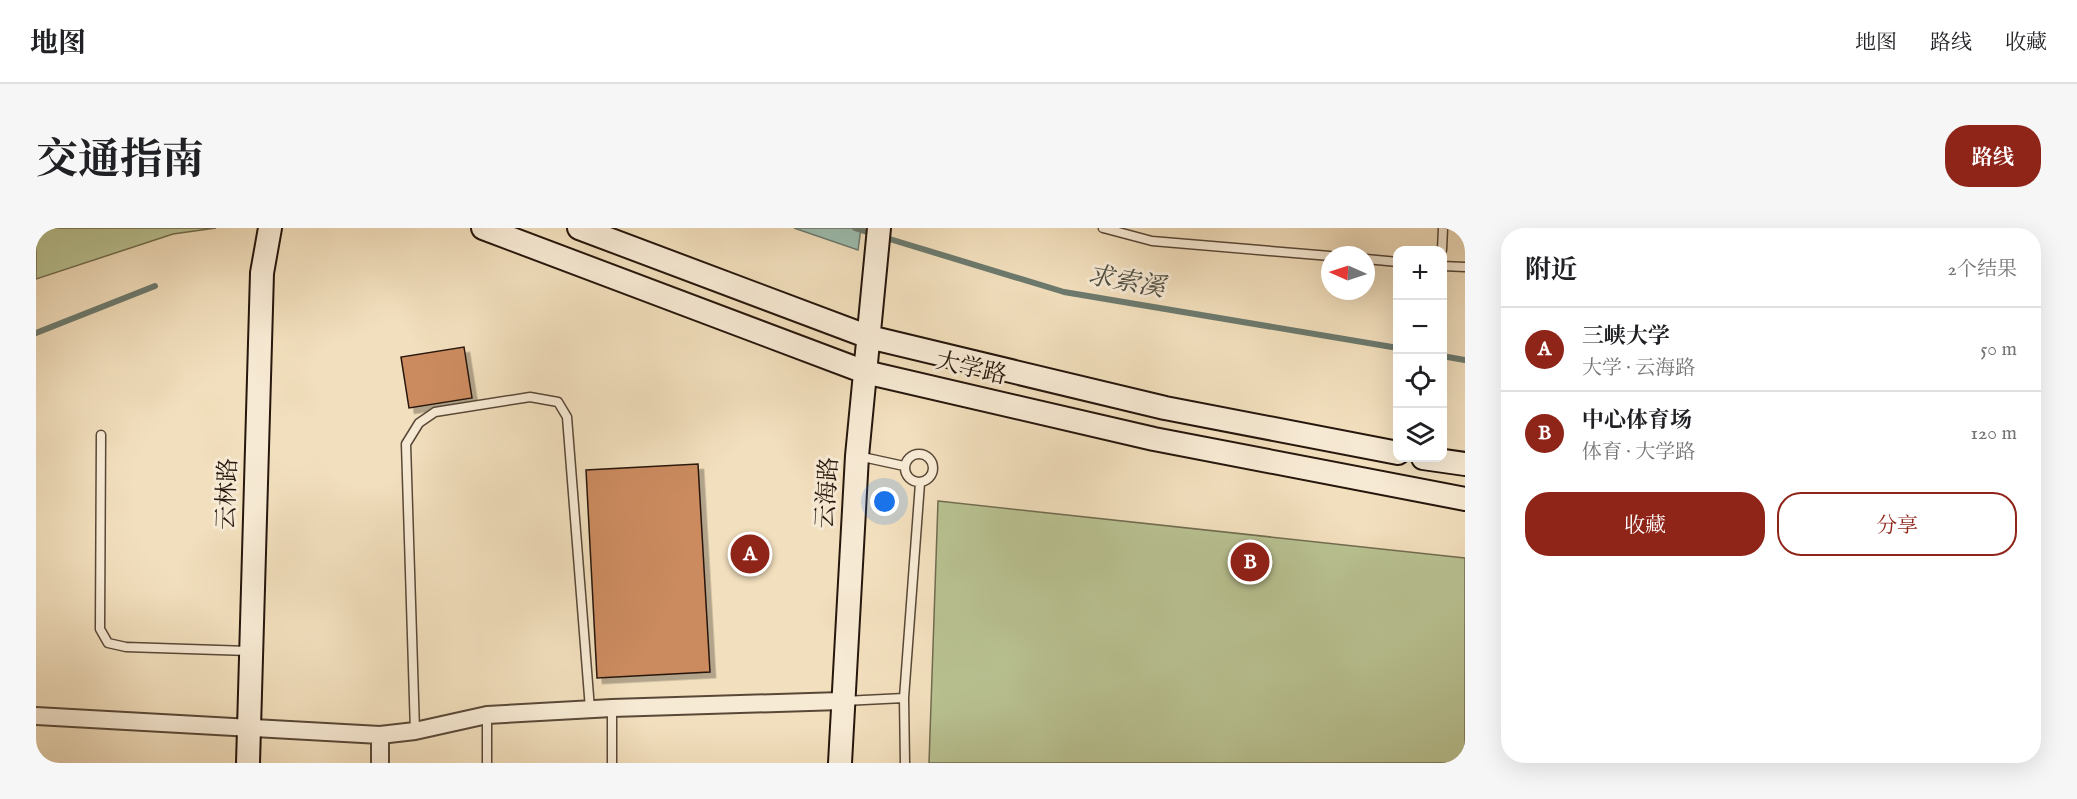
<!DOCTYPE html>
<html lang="zh">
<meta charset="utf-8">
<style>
:root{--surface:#fff;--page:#f6f6f6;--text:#202124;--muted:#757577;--line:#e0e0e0;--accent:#8f2418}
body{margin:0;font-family:"IM FELL English","Noto Serif SC",serif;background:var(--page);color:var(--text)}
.controls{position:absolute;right:18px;top:18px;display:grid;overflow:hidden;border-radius:12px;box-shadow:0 6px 24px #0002}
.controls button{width:54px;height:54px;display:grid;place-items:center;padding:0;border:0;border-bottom:2px solid var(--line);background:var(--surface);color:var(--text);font:30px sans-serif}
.compass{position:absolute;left:1285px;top:18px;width:54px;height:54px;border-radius:50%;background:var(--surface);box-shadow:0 6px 24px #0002;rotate:273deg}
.you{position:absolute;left:849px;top:274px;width:21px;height:21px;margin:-15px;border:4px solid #fff;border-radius:50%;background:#1a73e8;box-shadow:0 0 0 9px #1a73e833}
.badge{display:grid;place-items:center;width:39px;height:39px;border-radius:50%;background:var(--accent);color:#fff;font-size:20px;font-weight:700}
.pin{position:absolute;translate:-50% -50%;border:3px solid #fff;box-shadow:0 2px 6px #0006}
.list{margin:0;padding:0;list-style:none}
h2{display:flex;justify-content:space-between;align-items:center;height:78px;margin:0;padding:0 24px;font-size:26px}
h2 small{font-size:20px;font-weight:400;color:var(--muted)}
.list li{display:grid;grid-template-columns:39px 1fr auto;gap:18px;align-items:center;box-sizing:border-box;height:84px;padding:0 24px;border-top:2px solid var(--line)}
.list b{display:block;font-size:22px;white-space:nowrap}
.list p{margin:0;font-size:20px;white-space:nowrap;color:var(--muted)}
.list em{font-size:20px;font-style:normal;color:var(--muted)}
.actions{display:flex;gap:12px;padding:18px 24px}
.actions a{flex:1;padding:14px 0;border:2px solid var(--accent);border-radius:24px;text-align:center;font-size:21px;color:var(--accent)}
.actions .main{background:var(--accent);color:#fff}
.icon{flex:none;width:33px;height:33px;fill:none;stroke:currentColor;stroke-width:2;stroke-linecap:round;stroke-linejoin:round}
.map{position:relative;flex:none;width:1429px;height:535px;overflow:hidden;border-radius:24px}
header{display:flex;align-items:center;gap:36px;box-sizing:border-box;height:84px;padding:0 30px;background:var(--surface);border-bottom:2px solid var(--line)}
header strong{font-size:28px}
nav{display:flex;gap:33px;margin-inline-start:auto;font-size:21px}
.intro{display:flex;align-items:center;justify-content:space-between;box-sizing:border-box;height:144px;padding:0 36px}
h1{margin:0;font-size:42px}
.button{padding:15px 27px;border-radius:24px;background:var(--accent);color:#fff;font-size:21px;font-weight:700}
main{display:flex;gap:36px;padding:0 36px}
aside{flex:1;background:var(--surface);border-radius:24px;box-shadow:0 6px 24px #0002}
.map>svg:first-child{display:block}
.green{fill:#b9c292;stroke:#706c4f;stroke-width:1.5}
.water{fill:#9bbdaf;stroke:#6c7a6e;stroke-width:1.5}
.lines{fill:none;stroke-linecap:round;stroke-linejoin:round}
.stream{stroke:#6c7a6e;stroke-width:6}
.building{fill:#cb8b5f;stroke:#26160c;stroke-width:1.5;filter:url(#shadow)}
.lane-casing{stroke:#594838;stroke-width:11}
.street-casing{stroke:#594838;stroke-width:20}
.secondary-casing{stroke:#26160c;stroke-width:26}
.lane{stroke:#f7ead4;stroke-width:8}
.street{stroke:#f7ead4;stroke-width:16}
.secondary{stroke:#f7ead4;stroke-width:22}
.labels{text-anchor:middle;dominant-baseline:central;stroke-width:6;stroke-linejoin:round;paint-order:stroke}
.street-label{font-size:24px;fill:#26160c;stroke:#f7ead4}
.water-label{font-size:26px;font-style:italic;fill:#4f5045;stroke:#f7ead4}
</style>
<header>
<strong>地图</strong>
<nav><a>地图</a><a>路线</a><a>收藏</a></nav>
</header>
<div class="intro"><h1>交通指南</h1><a class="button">路线</a></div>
<main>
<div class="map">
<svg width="1429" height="535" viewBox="0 0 1429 535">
<defs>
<filter id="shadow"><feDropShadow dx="5.5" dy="5.5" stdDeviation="0" flood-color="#0004"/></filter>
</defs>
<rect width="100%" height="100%" fill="#f2dfbd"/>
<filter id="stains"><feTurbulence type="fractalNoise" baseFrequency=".00333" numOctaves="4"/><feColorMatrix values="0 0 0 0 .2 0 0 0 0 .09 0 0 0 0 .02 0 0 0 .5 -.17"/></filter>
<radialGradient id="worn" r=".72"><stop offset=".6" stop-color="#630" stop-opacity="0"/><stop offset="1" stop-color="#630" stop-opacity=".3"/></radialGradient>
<path class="green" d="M 0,0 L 180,0 L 137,6 L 0,51 Z
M 902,273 L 1429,330 L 1429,535 L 893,535 Z"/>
<path class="water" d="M 758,0 L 825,0 L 822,22 Z"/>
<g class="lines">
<path class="stream" d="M 819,0 L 837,6
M 847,9 L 1028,64 L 1362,120
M 0,105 L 119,58
M 1406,128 L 1429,132"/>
</g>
<path class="building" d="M 428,119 L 436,170 L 373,180 L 365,129 Z
M 662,236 L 674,444 L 561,450 L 550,242 Z"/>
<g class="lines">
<g class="lane-casing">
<path id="lane" d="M 1067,0 L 1116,13 L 1294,28
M 1406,22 L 1407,0
M 1330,31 L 1362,34
M 1406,38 L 1429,39
M 65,207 L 64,401 L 72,415 L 90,419 L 213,423
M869 240a14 14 0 1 1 28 0a14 14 0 1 1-28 0Z
M 822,228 L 868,238
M 868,470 L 884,255
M 808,473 L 868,470 L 869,535
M 379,503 L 370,216 L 383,195 L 399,184 L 494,169 L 522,174 L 531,189 L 554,481
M 451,535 L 451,487
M 576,535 L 576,480"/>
</g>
<g class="street-casing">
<path id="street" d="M 0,488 L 344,507
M 344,535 L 344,507 L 379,503 L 451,487 L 576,480 L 805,473"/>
</g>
<g class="secondary-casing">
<path id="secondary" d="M 447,0 L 829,144 L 1118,211 L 1429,271
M 543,0 L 833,109 L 1129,180 L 1362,225
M 1387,230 L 1429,236
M 212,535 L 226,45 L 234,0
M 804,535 L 821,228 L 843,0"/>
</g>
<use href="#lane" class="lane"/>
<use href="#street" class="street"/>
<use href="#secondary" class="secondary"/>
</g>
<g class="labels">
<g class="street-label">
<text transform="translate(935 141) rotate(13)">大学路</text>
<text transform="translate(792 265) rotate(-86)">云海路</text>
<text transform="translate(192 266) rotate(-88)">云林路</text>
</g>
<g class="water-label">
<text transform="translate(1090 54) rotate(10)">求索溪</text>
</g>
</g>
<rect width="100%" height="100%" filter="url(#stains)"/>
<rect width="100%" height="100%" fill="url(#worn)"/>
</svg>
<div class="controls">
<button>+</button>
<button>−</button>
<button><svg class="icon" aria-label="locate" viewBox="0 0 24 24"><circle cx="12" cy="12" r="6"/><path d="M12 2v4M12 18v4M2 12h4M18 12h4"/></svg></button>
<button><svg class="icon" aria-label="layers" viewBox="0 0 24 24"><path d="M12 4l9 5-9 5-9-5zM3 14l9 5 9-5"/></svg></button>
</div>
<svg class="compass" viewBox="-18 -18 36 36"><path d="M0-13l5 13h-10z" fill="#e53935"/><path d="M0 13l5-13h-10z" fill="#757577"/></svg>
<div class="you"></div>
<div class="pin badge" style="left:714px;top:326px">A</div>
<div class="pin badge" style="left:1214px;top:334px">B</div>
</div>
<aside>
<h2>附近<small>2个结果</small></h2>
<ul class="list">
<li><span class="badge">A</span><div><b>三峡大学</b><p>大学 · 云海路</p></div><em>50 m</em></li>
<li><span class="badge">B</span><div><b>中心体育场</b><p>体育 · 大学路</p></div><em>120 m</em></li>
</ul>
<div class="actions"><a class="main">收藏</a><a>分享</a></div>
</aside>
</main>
